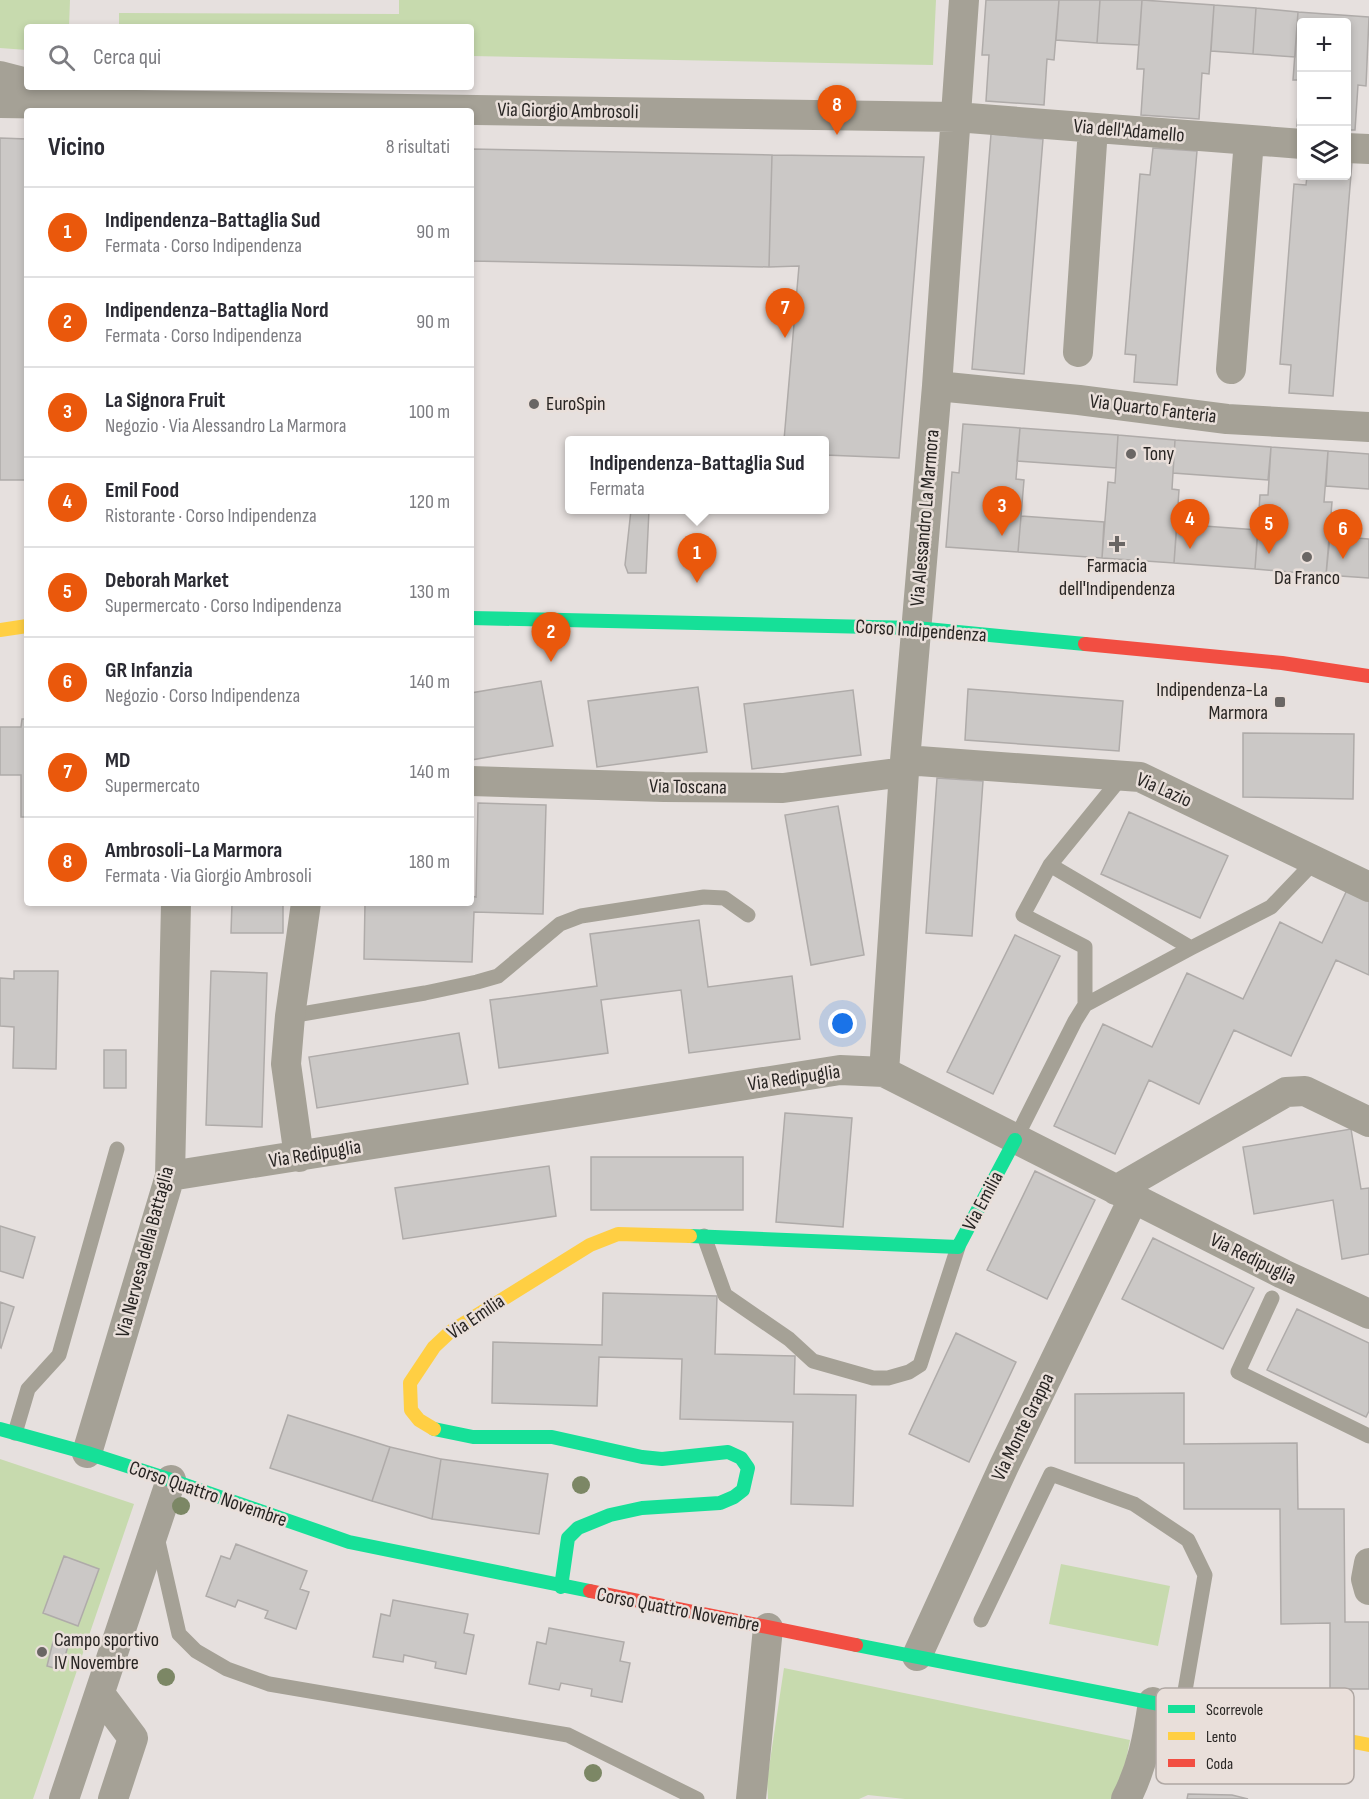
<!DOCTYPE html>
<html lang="it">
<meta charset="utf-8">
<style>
:root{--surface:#fff;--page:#f7f7f7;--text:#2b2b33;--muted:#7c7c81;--line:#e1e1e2;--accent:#ea580c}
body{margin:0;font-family:"Sofia Sans Condensed",sans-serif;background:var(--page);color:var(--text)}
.controls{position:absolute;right:18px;top:18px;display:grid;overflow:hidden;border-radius:6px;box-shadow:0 3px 9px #0003}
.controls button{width:54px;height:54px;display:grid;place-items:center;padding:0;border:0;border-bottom:2px solid var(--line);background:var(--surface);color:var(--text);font:30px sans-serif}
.you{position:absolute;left:843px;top:1024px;width:21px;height:21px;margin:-15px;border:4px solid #fff;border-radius:50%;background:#1a73e8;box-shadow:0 0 0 9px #1a73e833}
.badge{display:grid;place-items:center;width:39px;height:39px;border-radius:50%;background:var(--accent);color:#fff;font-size:20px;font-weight:700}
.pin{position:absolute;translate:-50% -50px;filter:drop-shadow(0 2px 3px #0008)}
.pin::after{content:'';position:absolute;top:32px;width:21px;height:18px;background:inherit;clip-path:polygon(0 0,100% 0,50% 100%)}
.popup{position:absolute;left:565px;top:436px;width:264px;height:78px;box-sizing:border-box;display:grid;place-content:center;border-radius:6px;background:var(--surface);filter:drop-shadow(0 2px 4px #0005);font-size:20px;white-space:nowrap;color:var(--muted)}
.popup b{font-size:22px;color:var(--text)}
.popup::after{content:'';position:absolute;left:50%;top:100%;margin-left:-12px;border:12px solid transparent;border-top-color:var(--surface)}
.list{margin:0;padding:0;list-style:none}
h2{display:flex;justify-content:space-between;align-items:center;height:78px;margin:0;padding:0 24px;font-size:26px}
h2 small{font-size:20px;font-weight:400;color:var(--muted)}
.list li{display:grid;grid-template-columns:39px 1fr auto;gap:18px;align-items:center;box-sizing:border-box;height:90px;padding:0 24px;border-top:2px solid var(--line)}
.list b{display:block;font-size:22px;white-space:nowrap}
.list p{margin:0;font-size:20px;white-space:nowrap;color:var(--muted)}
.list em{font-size:20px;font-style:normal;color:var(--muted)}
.icon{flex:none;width:33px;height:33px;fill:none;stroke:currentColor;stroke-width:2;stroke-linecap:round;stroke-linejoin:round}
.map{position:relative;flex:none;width:1369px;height:1799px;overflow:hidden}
.search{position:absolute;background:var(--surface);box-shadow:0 3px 9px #0003;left:24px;top:24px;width:450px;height:66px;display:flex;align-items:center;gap:15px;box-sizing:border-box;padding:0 21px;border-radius:6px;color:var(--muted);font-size:22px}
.panel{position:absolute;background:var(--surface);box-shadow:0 3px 9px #0003;left:24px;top:108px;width:450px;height:798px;border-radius:6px}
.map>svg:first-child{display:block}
.green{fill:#c7daae}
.building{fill:#cbc8c6;stroke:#afaba9;stroke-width:1.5}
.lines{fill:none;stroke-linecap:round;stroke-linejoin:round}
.lane{stroke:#a5a196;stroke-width:15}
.street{stroke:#a5a196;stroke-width:30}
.fast{stroke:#16e098;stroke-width:14}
.slow{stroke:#ffcf43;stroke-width:14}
.jam{stroke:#f24e42;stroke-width:14}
.tree{fill:#7c8765}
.poi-dot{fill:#6a6664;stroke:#e9dfda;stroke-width:2}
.labels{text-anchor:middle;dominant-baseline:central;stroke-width:5;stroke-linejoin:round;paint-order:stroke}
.street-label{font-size:20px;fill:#282523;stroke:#e9dfda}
.poi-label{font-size:20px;fill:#282523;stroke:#e9dfda;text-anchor:start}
.key{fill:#e9dfda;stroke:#afa7a3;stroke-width:1.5}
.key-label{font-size:16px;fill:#282523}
</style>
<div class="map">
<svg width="1369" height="1799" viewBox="0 0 1369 1799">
<rect width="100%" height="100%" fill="#e6e0de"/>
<path class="green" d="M 0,0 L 70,0 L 69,27 L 27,27 L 27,50 L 0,48 Z
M 399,0 L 936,0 L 933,65 L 471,56 L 471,27 L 119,27 L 119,13 L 399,14 Z
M 0,1459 L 134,1504 L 33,1799 L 0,1799 Z
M 1061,1564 L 1170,1586 L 1158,1646 L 1049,1624 Z
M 784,1668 L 1130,1740 L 1121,1786 L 1112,1799 L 905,1799 L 868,1795 L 859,1799 L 768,1799 L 767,1781 Z"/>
<path class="building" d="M 986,0 L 1059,0 L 1054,60 L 1047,59 L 1044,105 L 986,101 L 989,55 L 982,55 Z
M 1059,0 L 1100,0 L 1097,43 L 1056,40 Z
M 1100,0 L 1142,0 L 1139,45 L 1097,43 Z
M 1142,0 L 1214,5 L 1209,74 L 1202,73 L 1199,119 L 1141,115 L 1144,69 L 1137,69 Z
M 1214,5 L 1256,8 L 1253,54 L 1211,51 Z
M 1256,8 L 1298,12 L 1295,57 L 1253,54 Z
M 1298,12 L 1369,17 L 1366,86 L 1358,85 L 1355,130 L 1346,130 L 1346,22 L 1302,22 L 1302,126 L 1297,126 L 1301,80 L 1293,80 Z
M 991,134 L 1043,139 L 1024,374 L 972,369 Z
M 0,138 L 27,139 L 27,480 L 0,480 Z
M 1153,148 L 1197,151 L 1177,385 L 1134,382 L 1136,355 L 1125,354 L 1140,174 L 1150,175 Z
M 471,149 L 772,155 L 769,267 L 471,261 Z
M 772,155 L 924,157 L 899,458 L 825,455 L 825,440 L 784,440 L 799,266 L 769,267 Z
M 1346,161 L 1352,162 L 1333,396 L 1289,393 L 1291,365 L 1280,364 L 1294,184 L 1306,185 L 1307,176 L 1346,176 Z
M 963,424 L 1020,428 L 1016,479 L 1024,480 L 1018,552 L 946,547 L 952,472 L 959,473 Z
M 1020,428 L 1118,435 L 1116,468 L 1017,461 Z
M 1118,435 L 1175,440 L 1172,489 L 1179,490 L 1174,563 L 1102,558 L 1108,482 L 1115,483 Z
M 1175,440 L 1271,447 L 1268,480 L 1173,473 Z
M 1271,447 L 1328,451 L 1324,502 L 1332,502 L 1326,575 L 1255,569 L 1260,495 L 1268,495 Z
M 1328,451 L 1369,454 L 1369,489 L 1326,486 Z
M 631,510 L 649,510 L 646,573 L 628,573 L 625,565 Z
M 1021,516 L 1104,522 L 1102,558 L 1018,552 Z
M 1177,524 L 1258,530 L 1255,569 L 1174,563 Z
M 1330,536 L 1369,539 L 1369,578 L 1326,575 Z
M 541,681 L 553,746 L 471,760 L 471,693 Z
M 698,687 L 707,752 L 597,767 L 588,701 Z
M 968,689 L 1123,701 L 1119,751 L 965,740 Z
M 853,690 L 861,755 L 752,769 L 744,704 Z
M 22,719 L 27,719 L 27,817 L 21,817 L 21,775 L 0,775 L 0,727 L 21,727 Z
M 1243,733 L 1354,734 L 1353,799 L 1243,797 Z
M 937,778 L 983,781 L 972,936 L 926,933 Z
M 478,803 L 546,805 L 543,914 L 474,912 L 472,962 L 364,959 L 365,903 L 471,903 L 471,896 L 476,897 Z
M 838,806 L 864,955 L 811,965 L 785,815 Z
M 1129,812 L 1228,856 L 1200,918 L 1101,874 Z
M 1347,890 L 1369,900 L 1369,975 L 1336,960 L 1291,1056 L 1234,1030 L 1199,1104 L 1149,1080 L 1115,1154 L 1054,1126 L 1103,1024 L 1152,1047 L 1187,973 L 1243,999 L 1280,922 L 1322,943 Z
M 232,903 L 283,903 L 283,933 L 231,933 Z
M 699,920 L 708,987 L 792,976 L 800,1039 L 689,1053 L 681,990 L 601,1000 L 608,1053 L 499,1068 L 490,1000 L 597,986 L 590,934 Z
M 1015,935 L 1060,956 L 993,1094 L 947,1072 Z
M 14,971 L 58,971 L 56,1069 L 13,1068 L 14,1027 L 0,1026 L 0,978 L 14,979 Z
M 211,971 L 267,973 L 262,1127 L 206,1125 Z
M 459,1033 L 468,1084 L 317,1108 L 309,1057 Z
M 104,1050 L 126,1050 L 126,1088 L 104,1088 Z
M 785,1113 L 852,1118 L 843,1227 L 776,1222 Z
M 1351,1129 L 1361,1189 L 1369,1188 L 1369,1254 L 1342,1259 L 1333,1200 L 1254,1214 L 1243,1147 Z
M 591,1157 L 743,1157 L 743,1210 L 591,1210 Z
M 549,1166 L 556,1216 L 403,1239 L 395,1188 Z
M 1035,1171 L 1095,1200 L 1047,1299 L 987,1270 Z
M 0,1226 L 35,1237 L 23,1278 L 0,1271 Z
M 1153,1238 L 1254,1288 L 1223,1349 L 1122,1299 Z
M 603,1293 L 717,1296 L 715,1354 L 795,1356 L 794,1394 L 856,1395 L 853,1506 L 791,1504 L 793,1422 L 680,1419 L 682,1359 L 599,1357 L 597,1406 L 492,1403 L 493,1342 L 602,1345 Z
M 0,1302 L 14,1307 L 1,1348 L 0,1347 Z
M 1297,1309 L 1369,1343 L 1369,1411 L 1366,1417 L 1267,1370 Z
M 956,1333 L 1016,1362 L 969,1462 L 909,1434 Z
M 1184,1393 L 1184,1444 L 1297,1443 L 1298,1509 L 1344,1509 L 1345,1622 L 1369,1622 L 1369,1689 L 1330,1689 L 1330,1623 L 1281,1624 L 1280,1509 L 1184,1509 L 1184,1463 L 1075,1463 L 1075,1394 Z
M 288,1415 L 390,1447 L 372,1501 L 270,1468 Z
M 390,1447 L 441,1459 L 432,1519 L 372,1501 Z
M 441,1459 L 548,1474 L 539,1534 L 432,1519 Z
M 236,1544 L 307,1571 L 300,1589 L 309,1592 L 296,1629 L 265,1618 L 268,1611 L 238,1600 L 235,1607 L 206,1596 L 221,1556 L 230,1559 Z
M 64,1556 L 99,1569 L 78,1626 L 43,1613 Z
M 393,1600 L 468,1614 L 464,1633 L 474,1635 L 466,1674 L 435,1668 L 436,1662 L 404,1655 L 403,1662 L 373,1657 L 381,1614 L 390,1616 Z
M 549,1628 L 624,1642 L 620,1661 L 630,1663 L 622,1702 L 591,1696 L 592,1689 L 561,1683 L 559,1690 L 529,1684 L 537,1642 L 546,1644 Z
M 53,1642 L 68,1646 L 61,1670 L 47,1666 Z
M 1188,1794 L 1232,1795 L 1248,1799 L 1187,1799 Z"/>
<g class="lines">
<path class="lane" d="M 1050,865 L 1191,948
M 1085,1005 L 1085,947 L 1023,915 L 1050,865 L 1124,774
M 290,1016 L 425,993 L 477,982 L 498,976 L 560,924 L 581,916 L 704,897 L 724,898 L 748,915
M 1015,1140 L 1075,1021 L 1085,1005 L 1191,948 L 1271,907 L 1314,862
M 704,1236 L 725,1295 L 789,1339 L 813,1361 L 873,1378 L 888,1378 L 909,1372 L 920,1365 L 958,1247
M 1272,1298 L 1238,1372 L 1369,1436
M 15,1433 L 28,1389 L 59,1355 L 117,1149
M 157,1537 L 179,1634 L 196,1651 L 227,1669 L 269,1684 L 568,1735 L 697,1799
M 981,1620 L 1051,1474 L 1134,1504 L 1188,1540 L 1205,1575 L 1182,1708"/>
<path class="street" d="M 0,76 L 27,83
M 0,103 L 956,117 L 1302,144
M 1346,148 L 1369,149
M 1078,352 L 1093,128
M 1231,369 L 1249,140
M 937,386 L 1079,400 L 1227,419 L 1369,427
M 905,760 L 1140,777 L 1369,887
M 471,781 L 664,787 L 783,788 L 904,772
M 884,1072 L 904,772 L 937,386 L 964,0
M 299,1157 L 286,1064 L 290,1016 L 306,903
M 170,1176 L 840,1070 L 884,1072 L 1283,1274 L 1369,1314
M 1116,1190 L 1286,1092 L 1305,1091 L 1369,1122
M 87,1453 L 170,1176 L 176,903
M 1369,1563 L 1366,1579 L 1369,1590
M 917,1656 L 1004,1466 L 1133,1199
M 100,1694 L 133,1738 L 113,1799
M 64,1799 L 171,1480
M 751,1799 L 768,1628
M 1126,1799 C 1142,1768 1148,1737 1153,1702"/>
<path class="fast" d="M 471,618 L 916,628 L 1085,644
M 690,1236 L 958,1247 L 1015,1140
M 0,1429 L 87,1453 L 171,1480 L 349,1542 L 590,1591
M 434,1429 L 473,1437 L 552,1437 L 642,1457 L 662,1459 L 728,1452 L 741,1458 L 748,1468 L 743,1490 L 734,1497 L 720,1503 L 642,1508 L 610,1515 L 578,1528 L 568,1538 L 561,1587
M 856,1645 L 1292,1730"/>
<path class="slow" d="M 0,630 L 27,626
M 434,1429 L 419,1420 L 411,1410 L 410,1383 L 434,1347 L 450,1332 L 590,1245 L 618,1234 L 690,1236
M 1292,1730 L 1369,1745"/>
<path class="jam" d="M 1085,644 L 1282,663 L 1369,676
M 590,1591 L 856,1645"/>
</g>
<g class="tree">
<circle cx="581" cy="1485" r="9"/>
<circle cx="181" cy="1506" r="9"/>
<circle cx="166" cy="1677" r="9"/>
<circle cx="593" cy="1773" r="9"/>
</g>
<g class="poi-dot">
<circle cx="534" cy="404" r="6"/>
<circle cx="1131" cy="454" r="6"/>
<path d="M1114 535h6v6h6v6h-6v6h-6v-6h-6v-6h6z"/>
<circle cx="1307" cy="557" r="6"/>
<rect x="1274" y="696" width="12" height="12" rx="3"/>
<circle cx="42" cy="1652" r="6"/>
</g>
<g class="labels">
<g class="street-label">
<text transform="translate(568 111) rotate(1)">Via Giorgio Ambrosoli</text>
<text transform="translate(1129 131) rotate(5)">Via dell'Adamello</text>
<text transform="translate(1153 409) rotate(7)">Via Quarto Fanteria</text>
<text transform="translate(925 518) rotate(-85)">Via Alessandro La Marmora</text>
<text transform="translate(921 631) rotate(4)">Corso Indipendenza</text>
<text transform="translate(688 787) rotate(1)">Via Toscana</text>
<text transform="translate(1164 790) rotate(24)">Via Lazio</text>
<text transform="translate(794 1078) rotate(-8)">Via Redipuglia</text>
<text transform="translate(315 1154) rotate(-9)">Via Redipuglia</text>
<text transform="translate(983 1201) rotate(-62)">Via Emilia</text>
<text transform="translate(145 1252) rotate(-75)">Via Nervesa della Battaglia</text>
<text transform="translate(1253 1259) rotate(26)">Via Redipuglia</text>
<text transform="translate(476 1317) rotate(-34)">Via Emilia</text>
<text transform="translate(1023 1427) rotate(-64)">Via Monte Grappa</text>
<text transform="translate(208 1494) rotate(19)">Corso Quattro Novembre</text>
<text transform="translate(678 1610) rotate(11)">Corso Quattro Novembre</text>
</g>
<g class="poi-label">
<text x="546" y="404">EuroSpin</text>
<text x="1143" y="454">Tony</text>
<text x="1117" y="566" text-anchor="middle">Farmacia<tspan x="1117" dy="23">dell'Indipendenza</tspan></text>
<text x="1307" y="578" text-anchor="middle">Da Franco</text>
<text x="1268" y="690" text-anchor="end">Indipendenza-La<tspan x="1268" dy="23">Marmora</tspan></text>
<text x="54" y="1640">Campo sportivo<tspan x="54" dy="23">IV Novembre</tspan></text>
</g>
</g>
<rect x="1156" y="1688" width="198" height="96" rx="9" class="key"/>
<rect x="1168" y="1705" width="27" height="8" fill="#16e098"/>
<rect x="1168" y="1732" width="27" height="8" fill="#ffcf43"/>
<rect x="1168" y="1759" width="27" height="8" fill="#f24e42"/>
<g class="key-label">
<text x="1206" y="1715">Scorrevole</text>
<text x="1206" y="1742">Lento</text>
<text x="1206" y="1769">Coda</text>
</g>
</svg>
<div class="controls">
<button>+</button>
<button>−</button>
<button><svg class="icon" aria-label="layers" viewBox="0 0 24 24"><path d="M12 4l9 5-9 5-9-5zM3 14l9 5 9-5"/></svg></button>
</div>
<div class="you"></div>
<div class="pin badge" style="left:697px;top:583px">1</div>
<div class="popup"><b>Indipendenza-Battaglia Sud</b>Fermata</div>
<div class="pin badge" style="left:551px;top:662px">2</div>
<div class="pin badge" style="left:1002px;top:536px">3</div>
<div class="pin badge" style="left:1190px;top:549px">4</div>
<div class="pin badge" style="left:1269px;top:554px">5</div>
<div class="pin badge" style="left:1343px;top:559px">6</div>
<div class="pin badge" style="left:785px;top:338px">7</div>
<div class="pin badge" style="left:837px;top:135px">8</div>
<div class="search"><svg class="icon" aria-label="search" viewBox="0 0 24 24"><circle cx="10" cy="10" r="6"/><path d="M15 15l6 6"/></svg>Cerca qui</div>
<section class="panel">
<h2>Vicino<small>8 risultati</small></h2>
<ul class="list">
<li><span class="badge">1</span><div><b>Indipendenza-Battaglia Sud</b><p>Fermata · Corso Indipendenza</p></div><em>90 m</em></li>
<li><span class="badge">2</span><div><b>Indipendenza-Battaglia Nord</b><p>Fermata · Corso Indipendenza</p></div><em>90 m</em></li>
<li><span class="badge">3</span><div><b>La Signora Fruit</b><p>Negozio · Via Alessandro La Marmora</p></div><em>100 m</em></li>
<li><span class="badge">4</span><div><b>Emil Food</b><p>Ristorante · Corso Indipendenza</p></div><em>120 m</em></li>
<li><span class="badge">5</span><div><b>Deborah Market</b><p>Supermercato · Corso Indipendenza</p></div><em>130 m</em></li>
<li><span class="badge">6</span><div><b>GR Infanzia</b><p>Negozio · Corso Indipendenza</p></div><em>140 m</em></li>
<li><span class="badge">7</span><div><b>MD</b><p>Supermercato</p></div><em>140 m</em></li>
<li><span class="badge">8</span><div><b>Ambrosoli-La Marmora</b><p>Fermata · Via Giorgio Ambrosoli</p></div><em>180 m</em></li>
</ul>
</section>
</div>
